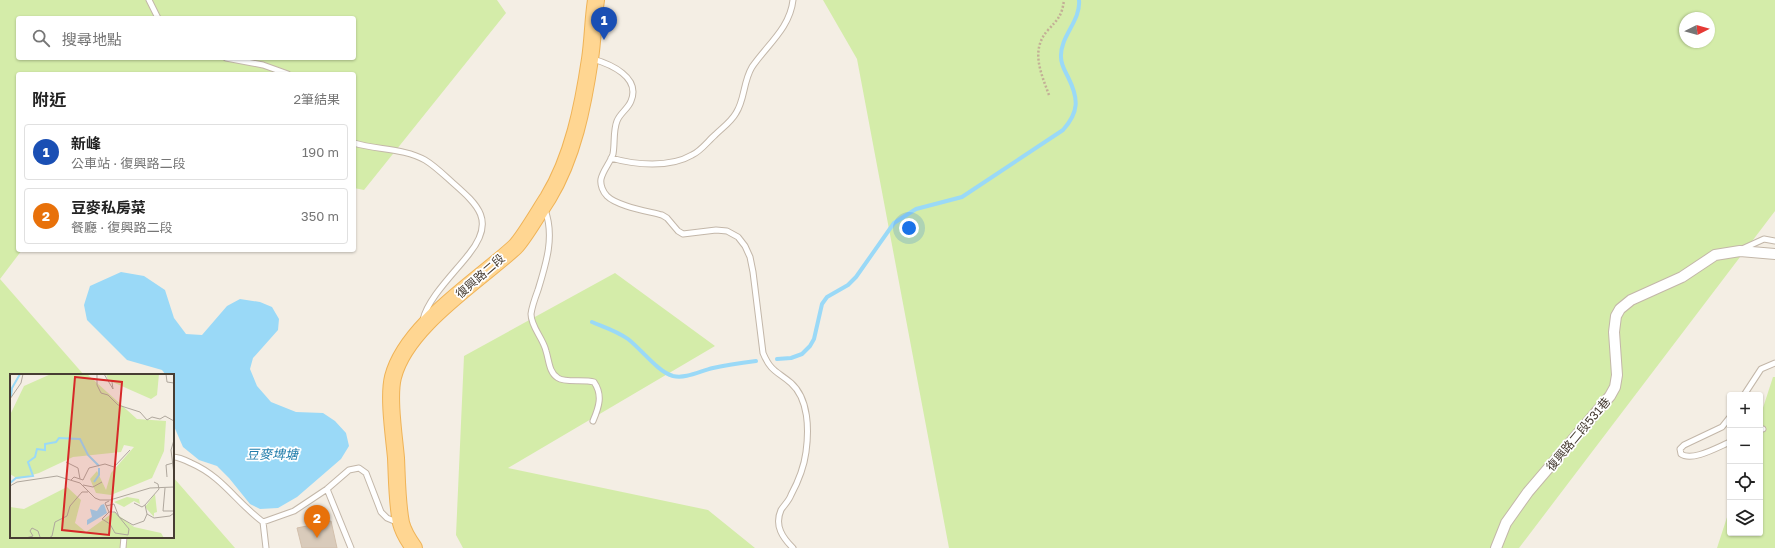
<!DOCTYPE html>
<html lang="zh-TW">
<meta charset="utf-8">
<style>
:root{--surface:#fff;--page:#f2f2f2;--text:#222;--muted:#767676;--line:#e0e0e0;--accent:#1a73e8}
body{margin:0;font-family:"Golos Text","Noto Sans TC",sans-serif;background:var(--page);color:var(--text)}
.controls{position:absolute;right:12px;bottom:12px;display:grid;overflow:hidden;border-radius:4px;box-shadow:0 1px 3px #0004}
.controls button{width:36px;height:36px;display:grid;place-items:center;padding:0;border:0;border-bottom:1px solid var(--line);background:var(--surface);color:var(--text);font:20px sans-serif}
.compass{position:absolute;left:1679px;top:12px;width:36px;height:36px;border-radius:50%;background:var(--surface);box-shadow:0 1px 3px #0004;rotate:85deg}
.you{position:absolute;left:909px;top:228px;width:14px;height:14px;margin:-10px;border:3px solid #fff;border-radius:50%;background:#1a73e8;box-shadow:0 0 0 6px #1a73e833}
.badge{display:grid;place-items:center;width:26px;height:26px;border-radius:50%;background:var(--accent);color:#fff;font-size:13px;font-weight:700}
.pin{position:absolute;translate:-50% -33px;filter:drop-shadow(0 1px 2px #0008)}
.pin::after{content:'';position:absolute;top:21px;width:14px;height:12px;background:inherit;clip-path:polygon(0 0,100% 0,50% 100%)}
.list{margin:0;padding:0;list-style:none}
h2{display:flex;justify-content:space-between;align-items:center;height:52px;margin:0;padding:0 16px;font-size:17px}
h2 small{font-size:13px;font-weight:400;color:var(--muted)}
.list li{display:grid;grid-template-columns:26px 1fr auto;gap:12px;align-items:center;box-sizing:border-box;height:56px;margin:0 8px 8px;padding:0 8px;border:1px solid var(--line);border-radius:4px}
.list b{display:block;font-size:15px;white-space:nowrap}
.list p{margin:0;font-size:13px;white-space:nowrap;color:var(--muted)}
.list em{font-size:13px;font-style:normal;color:var(--muted)}
.icon{flex:none;width:22px;height:22px;fill:none;stroke:currentColor;stroke-width:2;stroke-linecap:round;stroke-linejoin:round}
.map{position:relative;flex:none;width:1775px;height:548px;overflow:hidden}
.search{position:absolute;background:var(--surface);box-shadow:0 1px 3px #0004;left:16px;top:16px;width:340px;height:44px;display:flex;align-items:center;gap:10px;box-sizing:border-box;padding:0 14px;border-radius:4px;color:var(--muted);font-size:15px}
.panel{position:absolute;background:var(--surface);box-shadow:0 1px 3px #0004;left:16px;top:72px;width:340px;height:180px;border-radius:4px}
.map>svg:first-child{display:block}
.green{fill:#d4eca9;fill-rule:evenodd}
.water{fill:#9ad9f7}
.lines{fill:none;stroke-linecap:round;stroke-linejoin:round}
.stream{stroke:#9ad9f7;stroke-width:4}
.building{fill:#d9cbbb;stroke:#d2bfab}
.lane-casing{stroke:#c3b7a9;stroke-width:7}
.street-casing{stroke:#c3b7a9;stroke-width:12}
.primary-casing{stroke:#efb357;stroke-width:18}
.path{stroke:#c3af96;stroke-width:2.5;stroke-dasharray:2 2;stroke-linecap:butt}
.lane{stroke:#fff;stroke-width:5}
.street{stroke:#fff;stroke-width:10}
.primary{stroke:#ffd692;stroke-width:16}
.labels{text-anchor:middle;dominant-baseline:central;stroke-width:3.5;stroke-linejoin:round;paint-order:stroke}
.street-label{font-size:12px;fill:#473d33;stroke:#fff}
.water-label{font-size:13px;font-style:italic;fill:#217dab;stroke:#fff}
.inset-river{fill:none;stroke:#9ad9f7;stroke-width:2}
.inset-road{fill:none;stroke:#afa79d;stroke-width:1}
.view{fill:#d62828;fill-opacity:0.15;stroke:#d62828;stroke-width:2}
.inset-edge{fill:none;stroke:#473d33;stroke-width:2}
</style>
<div class="map">
<svg width="1775" height="548" viewBox="0 0 1775 548">
<rect width="100%" height="100%" fill="#f4eee4"/>
<path class="green" d="M 0,0 L 497,0 L 506,13 L 364,190 L 354,188 L 354,74 L 18,74 L 18,250 L 22,250 L 0,279 ZM 18,18 L 354,18 L 354,58 L 18,58 Z
M 823,0 L 1775,0 L 1775,211 L 1519,548 L 949,548 L 857,59 ZM 1685,18 L 1709,18 L 1709,42 L 1685,42 Z
M 615,273 L 715,346 L 508,468 L 708,510 L 755,548 L 463,548 L 456,535 L 464,356 Z
M 0,279 L 84,375 L 11,375 L 11,537 L 173,537 L 173,477 L 235,548 L 0,548 Z
M 1773,377 L 1775,377 L 1775,548 L 1717,548 L 1730,508 L 1730,533 L 1760,533 L 1760,417 Z"/>
<path class="water" d="M 121,272 L 144,276 L 165,290 L 174,318 L 186,334 L 202,335 L 227,306 L 240,299 L 260,302 L 272,307 L 279,319 L 278,330 L 253,358 L 250,369 L 257,386 L 271,402 L 296,412 L 323,413 L 335,421 L 346,433 L 349,446 L 341,459 L 297,497 L 278,508 L 260,509 L 250,504 L 229,478 L 217,466 L 199,460 L 183,447 L 173,424 L 173,375 L 166,375 L 162,370 L 127,360 L 87,320 L 84,305 L 90,286 Z"/>
<g class="lines">
<path class="stream" d="M 592,322 C 604,327 617,331 628,339 C 641,349 658,372 673,376 C 686,379 700,371 713,368 C 727,365 741,363 756,361
M 777,359 L 791,358 L 802,354 L 810,346 L 814,339 L 822,304 L 827,297 L 848,285 L 856,277 L 894,223 L 916,209 L 962,197 L 1063,130 C 1079,112 1079,99 1068,77 C 1065,71 1061,65 1061,57 C 1060,36 1081,21 1079,0"/>
</g>
<path class="building" d="M 331,521 L 337,548 L 302,548 L 297,528 Z"/>
<g class="lines">
<g class="lane-casing">
<path id="lane" d="M 149,0 L 158,18
M 226,58 L 263,65 L 288,74
M 593,59 C 610,64 641,77 631,101 C 628,109 620,113 617,121 C 613,131 615,143 613,154 C 610,163 603,170 601,179 C 600,185 603,192 607,196 C 617,206 647,211 662,215 L 667,218 L 678,231 L 683,234 L 716,230 L 727,231 L 738,237 L 745,246 L 750,257 L 753,272 L 763,353 C 771,372 777,371 791,383 C 809,399 809,430 806,452 C 804,467 798,482 791,495 C 789,501 784,505 781,510 C 774,526 783,538 793,548
M 354,143 C 376,150 404,148 425,160 C 435,166 444,175 453,183 C 478,205 496,221 469,254 C 456,271 427,299 423,320
M 611,158 C 635,165 670,168 692,155 C 701,151 708,141 715,135 C 722,128 731,122 736,113 C 745,99 743,82 752,67 C 767,45 790,28 793,0
M 545,210 C 555,236 546,264 538,290 C 535,298 532,306 531,314 C 531,327 543,338 546,351 C 549,360 549,373 558,378 C 565,383 584,379 594,382 C 603,395 599,407 593,421
M 1742,249 L 1764,239 L 1775,241
M 1744,395 L 1761,369 L 1775,363
M 1730,417 L 1722,427 L 1684,445 L 1680,449 L 1681,454 C 1692,462 1718,447 1730,442
M 1760,430 L 1763,429
M 173,457 C 179,457 185,460 191,463 C 223,477 236,502 263,522 L 266,548
M 327,489 L 351,548
M 263,522 L 294,511 L 327,489 L 349,470 L 359,468 L 366,473 L 381,512 L 387,518 L 399,523
M 123,548 L 124,537"/>
</g>
<g class="street-casing">
<path id="street" d="M 1496,548 L 1506,523 L 1528,492 L 1610,396 L 1615,387 L 1617,375 L 1614,332 L 1616,316 L 1620,309 L 1631,300 L 1682,277 L 1715,255 L 1740,251 L 1775,254"/>
</g>
<g class="primary-casing">
<path id="primary" d="M 414,548 C 409,541 403,531 401,523 C 397,502 397,479 396,458 C 394,436 388,397 393,377 C 406,326 477,282 515,247 C 524,238 540,210 548,198 C 573,157 583,106 590,59 C 593,39 593,19 596,0"/>
</g>
<path class="path" d="M 1049,95 C 1041,73 1030,50 1048,30 C 1058,19 1062,16 1064,0"/>
<use href="#lane" class="lane"/>
<use href="#street" class="street"/>
<use href="#primary" class="primary"/>
</g>
<g class="labels">
<g class="street-label">
<text transform="translate(480 276) rotate(-41)">復興路二段</text>
<text transform="translate(1578 434) rotate(-50)">復興路二段531巷</text>
</g>
<g class="water-label">
<text x="272" y="454">豆麥埤塘</text>
</g>
</g>
<g transform="translate(10 374)">
<rect width="164" height="164" fill="#f4eee4"/>
<path d="M 41,0 L 77,0 L 127,45 L 156,47 L 154,77 L 142,104 L 101,121 L 86,119 L 80,105 L 87,97 L 96,116 L 101,99 L 124,73 L 114,71 L 111,78 L 63,83 L 29,99 L 8,105 L 0,100 L 0,41 L 14,12 ZM 96,0 L 149,0 L 147,21 L 141,25 L 98,6 ZM 57,113 L 71,126 L 65,149 L 76,158 L 104,138 L 124,153 L 151,159 L 154,164 L 0,164 L 0,133 L 14,135 ZM 145,120 L 147,138 L 144,139 L 144,143 L 135,133 ZM 117,123 L 129,125 L 130,130 L 124,127 L 114,133 L 104,128 Z" fill="#d4eca9"/>
<path d="M 94,130 L 97,139 L 77,151 L 77,146 L 82,143 L 80,135 L 87,137 L 91,131 Z" fill="#9ad9f7"/>
<path class="inset-river" d="M 1,23 L 2,14 L 10,0M 84,108 L 89,101 L 89,94M 0,109 L 6,104 L 23,102 L 18,88 L 25,83 L 27,75 L 35,76 L 35,70 L 46,68 L 49,64 L 70,65 L 78,81 L 89,92"/>
<path class="inset-road" d="M 87,0 L 87,11 L 91,19 L 98,21 L 108,31 L 130,38 L 137,46 L 142,43 L 150,45 L 155,42 L 164,47M 94,0 L 103,15 L 102,8M 156,0 L 157,8 L 164,9M 0,25 L 11,9 L 13,0M 164,66 L 161,76 L 164,100M 56,88 L 68,94 L 70,105M 157,103 L 156,91 L 163,89M 61,106 L 64,103 L 73,106 L 79,94 L 95,90 L 104,93 L 120,76M 73,111 L 83,113 L 92,108M 0,112 L 7,108 L 47,102 L 70,109 L 85,124 L 90,126 L 100,126 L 140,114 L 164,113M 155,114 L 153,137 L 164,137M 124,129 L 132,133 L 135,131M 135,131 L 137,140 L 144,144 L 160,142 L 164,139M 135,131 L 149,115 L 148,110 L 144,108M 96,132 L 104,130 L 109,143 L 123,151 L 134,147 L 137,140M 99,138 L 105,138 L 119,155 L 118,161 L 105,159 L 100,150 L 92,145 L 99,138 L 95,129 L 99,127M 16,164 L 23,162 L 20,157 L 22,154 L 28,157 L 30,163M 39,164 L 42,162 L 45,148 L 57,142 L 60,132 L 72,118 L 78,118"/>
<path class="view" d="M 65,3 L 112,8 L 99,161 L 52,156 Z"/>
<rect width="164" height="164" class="inset-edge"/>
</g>
</svg>
<div class="controls">
<button>+</button>
<button>−</button>
<button><svg class="icon" aria-label="locate" viewBox="0 0 24 24"><circle cx="12" cy="12" r="6"/><path d="M12 2v4M12 18v4M2 12h4M18 12h4"/></svg></button>
<button><svg class="icon" aria-label="layers" viewBox="0 0 24 24"><path d="M12 4l9 5-9 5-9-5zM3 14l9 5 9-5"/></svg></button>
</div>
<svg class="compass" viewBox="-18 -18 36 36"><path d="M0-13l5 13h-10z" fill="#e53935"/><path d="M0 13l5-13h-10z" fill="#767676"/></svg>
<div class="you"></div>
<div class="pin badge" style="left:604px;top:40px;background:#1a4fb4">1</div>
<div class="pin badge" style="left:317px;top:538px;background:#e8710a">2</div>
<div class="search"><svg class="icon" aria-label="search" viewBox="0 0 24 24"><circle cx="10" cy="10" r="6"/><path d="M15 15l6 6"/></svg>搜尋地點</div>
<section class="panel">
<h2>附近<small>2筆結果</small></h2>
<ul class="list">
<li><span class="badge" style="background:#1a4fb4">1</span><div><b>新峰</b><p>公車站 · 復興路二段</p></div><em>190 m</em></li>
<li><span class="badge" style="background:#e8710a">2</span><div><b>豆麥私房菜</b><p>餐廳 · 復興路二段</p></div><em>350 m</em></li>
</ul>
</section>
</div>
